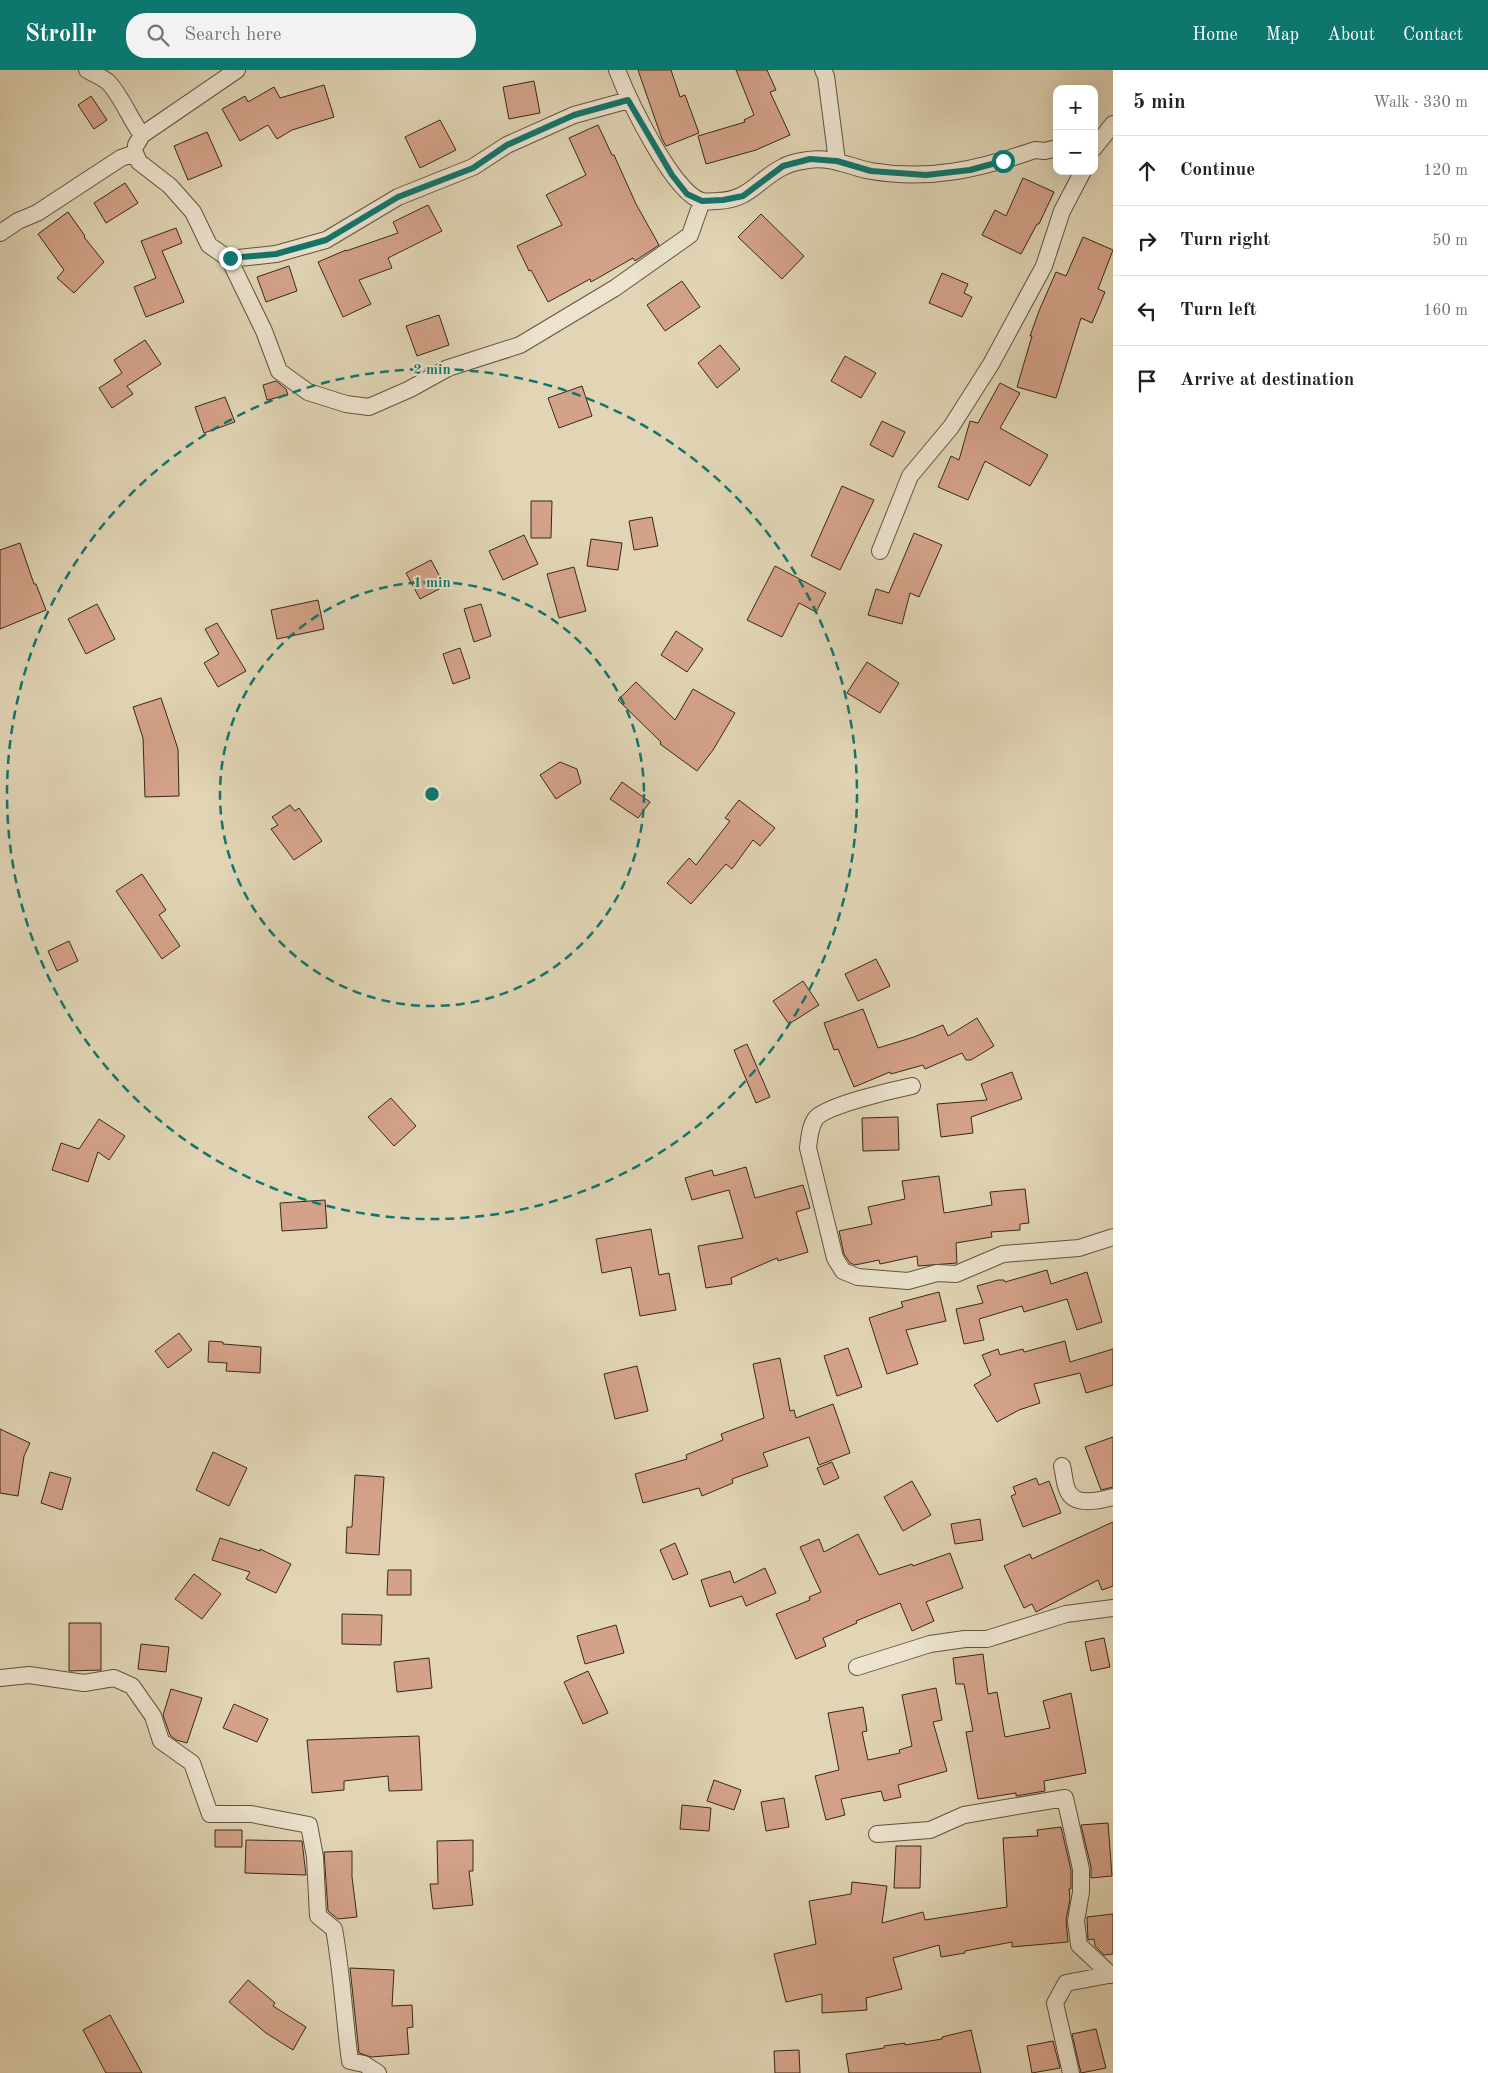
<!DOCTYPE html>
<meta charset="utf-8">
<style>
:root{--surface:#fff;--page:#f2f2f2;--text:#202124;--muted:#757577;--line:#e0e0e0;--accent:#0f766e}
body{margin:0;font-family:"Old Standard TT",serif;background:var(--page);color:var(--text)}
.controls{position:absolute;right:15px;top:15px;display:grid;overflow:hidden;border-radius:10px;box-shadow:0 5px 20px #0002}
.controls button{width:45px;height:45px;display:grid;place-items:center;padding:0;border:0;border-bottom:1px solid var(--line);background:var(--surface);color:var(--text);font:25px sans-serif}
.stop{position:absolute;width:15px;height:15px;margin:-11px;border:4px solid #0f766e;border-radius:50%;background:#fff}
.stop.end{background:#0f766e;border-color:#fff;box-shadow:0 1px 5px #0008}
.list{margin:0;padding:0;list-style:none}
h2{display:flex;justify-content:space-between;align-items:center;height:65px;margin:0;padding:0 20px;font-size:21px}
h2 small{font-size:16px;font-weight:400;color:var(--muted)}
.list li{display:grid;grid-template-columns:32px 1fr auto;gap:15px;align-items:center;box-sizing:border-box;height:70px;padding:0 20px;border-top:1px solid var(--line)}
.list b{display:block;font-size:19px;white-space:nowrap}
.list em{font-size:16px;font-style:normal;color:var(--muted)}
.icon{flex:none;width:28px;height:28px;fill:none;stroke:currentColor;stroke-width:2;stroke-linecap:round;stroke-linejoin:round}
.map{position:relative;flex:none;width:1113px;height:2003px;overflow:hidden}
header{display:flex;align-items:center;gap:30px;box-sizing:border-box;height:70px;padding:0 25px;background:var(--accent);color:#fff}
header strong{font-size:24px}
nav{display:flex;gap:28px;margin-inline-start:auto;font-size:18px}
.search{width:350px;height:45px;background:var(--page);display:flex;align-items:center;gap:12px;box-sizing:border-box;padding:0 18px;border-radius:20px;color:var(--muted);font-size:19px}
main{display:flex}
aside{flex:1;background:var(--surface)}
.map>svg:first-child{display:block}
.building{fill:#d4a289;stroke:#382819}
.lines{fill:none;stroke-linecap:round;stroke-linejoin:round}
.minor-casing{stroke:#625340;stroke-width:18}
.minor{stroke:#ece4cf;stroke-width:16}
.route{stroke:#0f766e;stroke-width:6}
.ring{fill:none;stroke:#0f766e;stroke-width:2.5;stroke-dasharray:9 6}
.centre{fill:#0f766e;stroke:#ece4cf;stroke-width:2.5}
.ring-label{font-size:15px;text-anchor:middle;font-weight:bold;fill:#0f766e;stroke:#ece4cf;stroke-width:4;stroke-linejoin:round;paint-order:stroke}
</style>
<header>
<strong>Strollr</strong>
<div class="search"><svg class="icon" aria-label="search" viewBox="0 0 24 24"><circle cx="10" cy="10" r="6"/><path d="M15 15l6 6"/></svg>Search here</div>
<nav><a>Home</a><a>Map</a><a>About</a><a>Contact</a></nav>
</header>
<main>
<div class="map">
<svg width="1113" height="2003" viewBox="0 0 1113 2003">
<rect width="100%" height="100%" fill="#e1d5b5"/>
<filter id="stains"><feTurbulence type="fractalNoise" baseFrequency=".004" numOctaves="4"/><feColorMatrix values="0 0 0 0 .2 0 0 0 0 .09 0 0 0 0 .02 0 0 0 .5 -.17"/></filter>
<radialGradient id="worn" r=".72"><stop offset=".6" stop-color="#630" stop-opacity="0"/><stop offset="1" stop-color="#630" stop-opacity=".3"/></radialGradient>
<path class="building" d="M 638,0 L 671,0 L 680,27 L 685,25 L 699,63 L 666,76 L 662,69 Z
M 736,0 L 767,0 L 776,20 L 770,22 L 790,65 L 756,80 L 706,94 L 698,66 L 745,52 L 744,50 L 754,45 Z
M 534,11 L 540,43 L 509,49 L 503,17 Z
M 324,15 L 334,47 L 292,60 L 277,69 L 268,55 L 240,71 L 222,39 L 245,26 L 248,32 L 274,17 L 280,28 Z
M 91,26 L 107,50 L 94,59 L 78,35 Z
M 440,50 L 456,80 L 420,98 L 405,67 Z
M 598,55 L 612,85 L 614,85 L 636,134 L 659,175 L 635,191 L 633,188 L 591,212 L 590,209 L 548,232 L 531,200 L 529,201 L 517,176 L 562,155 L 546,125 L 586,105 L 569,68 Z
M 207,62 L 222,96 L 188,110 L 174,76 Z
M 1023,108 L 1054,122 L 1039,154 L 1037,154 L 1021,184 L 982,165 L 995,140 L 1006,146 Z
M 125,113 L 138,133 L 106,153 L 94,133 Z
M 428,135 L 442,161 L 388,188 L 392,198 L 359,210 L 371,234 L 343,247 L 318,192 L 346,180 L 346,181 L 398,163 L 393,152 Z
M 68,142 L 85,166 L 84,167 L 104,192 L 74,223 L 57,208 L 64,200 L 38,164 Z
M 761,144 L 804,186 L 782,209 L 738,167 Z
M 176,158 L 182,173 L 162,181 L 184,232 L 146,247 L 134,217 L 156,208 L 141,171 Z
M 1083,167 L 1113,180 L 1098,219 L 1105,222 L 1092,253 L 1081,248 L 1056,328 L 1017,317 L 1032,266 L 1030,266 L 1039,241 L 1056,202 L 1066,206 Z
M 289,196 L 297,221 L 266,232 L 257,207 Z
M 942,203 L 968,214 L 964,223 L 972,227 L 962,247 L 929,233 Z
M 682,211 L 700,237 L 665,261 L 647,235 Z
M 439,245 L 449,275 L 417,286 L 406,256 Z
M 145,270 L 161,294 L 127,316 L 133,324 L 112,338 L 99,318 L 122,303 L 114,290 Z
M 720,275 L 740,299 L 717,318 L 698,293 Z
M 845,286 L 876,303 L 861,328 L 831,311 Z
M 276,311 L 286,319 L 288,325 L 267,330 L 263,315 Z
M 1000,313 L 1020,323 L 1000,358 L 1048,385 L 1030,416 L 985,391 L 968,430 L 938,417 L 951,386 L 959,390 L 970,351 L 978,353 Z
M 582,316 L 592,346 L 559,358 L 548,328 Z
M 225,327 L 235,352 L 204,363 L 195,337 Z
M 882,351 L 905,362 L 893,387 L 870,375 Z
M 842,416 L 874,430 L 840,500 L 811,486 Z
M 531,431 L 552,431 L 551,468 L 531,468 Z
M 652,447 L 658,476 L 634,480 L 629,451 Z
M 914,463 L 942,475 L 919,527 L 910,523 L 902,554 L 868,545 L 876,519 L 889,523 Z
M 524,465 L 538,494 L 503,510 L 489,481 Z
M 591,469 L 622,473 L 618,500 L 587,496 Z
M 20,473 L 34,514 L 36,514 L 46,540 L 0,559 L 0,480 Z
M 431,490 L 445,516 L 420,529 L 406,503 Z
M 775,496 L 826,523 L 816,542 L 799,533 L 782,567 L 747,550 Z
M 574,497 L 586,541 L 559,548 L 547,504 Z
M 318,530 L 324,559 L 277,569 L 271,540 Z
M 97,534 L 115,569 L 86,584 L 68,549 Z
M 481,534 L 491,566 L 474,572 L 464,539 Z
M 217,553 L 246,601 L 218,617 L 204,593 L 219,584 L 205,559 Z
M 676,561 L 703,579 L 687,602 L 661,585 Z
M 460,578 L 470,608 L 453,614 L 443,584 Z
M 867,592 L 899,613 L 880,643 L 847,623 Z
M 636,612 L 675,650 L 693,619 L 735,643 L 713,680 L 697,701 L 660,674 L 661,672 L 618,630 Z
M 161,628 L 178,679 L 179,726 L 145,727 L 143,668 L 133,637 Z
M 560,692 L 577,699 L 581,713 L 556,729 L 540,705 Z
M 622,712 L 650,732 L 638,748 L 610,729 Z
M 739,730 L 775,758 L 760,776 L 753,770 L 732,799 L 726,794 L 691,834 L 667,813 L 689,788 L 696,795 L 730,751 L 725,748 Z
M 290,735 L 295,741 L 299,738 L 322,771 L 294,790 L 271,759 L 278,755 L 272,747 Z
M 142,804 L 166,840 L 159,845 L 180,876 L 162,889 L 116,821 Z
M 69,871 L 78,891 L 57,901 L 48,881 Z
M 876,889 L 890,916 L 858,931 L 845,904 Z
M 803,911 L 819,935 L 789,954 L 773,931 Z
M 863,939 L 878,978 L 914,967 L 943,955 L 948,966 L 977,948 L 994,976 L 971,990 L 966,990 L 962,983 L 925,999 L 923,995 L 891,1004 L 890,1002 L 854,1017 L 838,979 L 834,980 L 824,953 Z
M 747,974 L 770,1027 L 756,1033 L 734,980 Z
M 1012,1002 L 1022,1029 L 971,1047 L 973,1063 L 941,1067 L 937,1034 L 987,1030 L 981,1014 Z
M 391,1028 L 416,1056 L 394,1076 L 368,1047 Z
M 898,1047 L 899,1080 L 863,1081 L 862,1048 Z
M 99,1049 L 125,1066 L 109,1090 L 98,1082 L 88,1112 L 52,1100 L 61,1073 L 79,1079 Z
M 746,1097 L 755,1128 L 803,1115 L 810,1138 L 796,1142 L 808,1182 L 778,1191 L 777,1188 L 731,1208 L 732,1214 L 706,1218 L 698,1176 L 743,1168 L 729,1120 L 692,1130 L 685,1108 L 712,1100 L 714,1106 Z
M 939,1106 L 944,1143 L 992,1135 L 990,1122 L 1025,1119 L 1029,1153 L 1020,1154 L 1020,1160 L 991,1162 L 992,1167 L 956,1173 L 957,1193 L 918,1196 L 917,1186 L 880,1194 L 879,1190 L 855,1195 L 850,1193 L 844,1184 L 839,1161 L 872,1154 L 868,1137 L 905,1129 L 902,1111 Z
M 325,1130 L 327,1158 L 282,1161 L 280,1133 Z
M 651,1159 L 659,1205 L 669,1203 L 676,1240 L 640,1246 L 631,1197 L 602,1203 L 596,1169 Z
M 1047,1200 L 1051,1214 L 1087,1202 L 1102,1252 L 1077,1260 L 1067,1229 L 1024,1242 L 1022,1236 L 979,1249 L 984,1270 L 964,1274 L 956,1239 L 983,1233 L 977,1216 L 998,1210 L 1004,1210 L 1005,1212 Z
M 939,1222 L 946,1251 L 906,1260 L 918,1294 L 887,1304 L 869,1248 L 903,1237 L 901,1232 Z
M 179,1263 L 192,1280 L 168,1298 L 155,1281 Z
M 209,1271 L 223,1272 L 223,1274 L 261,1277 L 260,1303 L 226,1301 L 227,1293 L 208,1292 Z
M 1065,1271 L 1070,1292 L 1113,1279 L 1113,1315 L 1086,1323 L 1080,1303 L 1034,1314 L 1040,1333 L 1019,1340 L 997,1352 L 974,1315 L 991,1305 L 982,1285 L 998,1279 L 1000,1285 L 1023,1279 L 1024,1282 Z
M 848,1278 L 862,1317 L 837,1326 L 824,1286 Z
M 780,1288 L 790,1341 L 794,1340 L 796,1348 L 833,1334 L 850,1383 L 819,1395 L 809,1367 L 763,1383 L 768,1396 L 732,1409 L 733,1413 L 702,1426 L 699,1418 L 643,1433 L 635,1404 L 687,1389 L 686,1385 L 723,1370 L 721,1364 L 764,1348 L 753,1294 Z
M 637,1296 L 648,1341 L 615,1349 L 604,1304 Z
M 0,1359 L 30,1373 L 24,1386 L 18,1426 L 0,1423 Z
M 1113,1367 L 1113,1417 L 1101,1420 L 1085,1377 Z
M 213,1382 L 247,1398 L 229,1436 L 196,1420 Z
M 832,1392 L 839,1408 L 824,1415 L 817,1398 Z
M 50,1402 L 71,1408 L 62,1440 L 41,1433 Z
M 355,1405 L 384,1407 L 379,1485 L 346,1483 L 347,1457 L 352,1457 Z
M 1036,1408 L 1039,1415 L 1049,1411 L 1061,1443 L 1023,1457 L 1011,1426 L 1016,1424 L 1013,1417 Z
M 912,1411 L 931,1445 L 903,1461 L 884,1427 Z
M 980,1449 L 983,1470 L 955,1474 L 951,1454 Z
M 1113,1452 L 1113,1516 L 1102,1520 L 1098,1510 L 1036,1542 L 1032,1534 L 1024,1538 L 1004,1496 L 1030,1484 L 1032,1489 Z
M 858,1464 L 879,1505 L 912,1494 L 913,1496 L 950,1483 L 963,1518 L 926,1532 L 934,1551 L 912,1561 L 900,1533 L 856,1551 L 857,1553 L 823,1568 L 826,1576 L 796,1589 L 776,1544 L 810,1530 L 809,1527 L 821,1522 L 800,1477 L 819,1469 L 824,1482 Z
M 220,1468 L 260,1481 L 260,1479 L 291,1494 L 276,1523 L 246,1509 L 250,1502 L 212,1490 Z
M 675,1473 L 688,1504 L 673,1510 L 660,1480 Z
M 765,1498 L 776,1523 L 746,1536 L 742,1526 L 710,1537 L 701,1510 L 730,1501 L 734,1513 Z
M 388,1500 L 411,1500 L 411,1525 L 387,1525 Z
M 194,1504 L 221,1524 L 202,1549 L 175,1529 Z
M 342,1544 L 382,1545 L 381,1575 L 342,1574 Z
M 69,1553 L 101,1553 L 101,1600 L 69,1601 Z
M 616,1555 L 624,1583 L 585,1594 L 577,1566 Z
M 1104,1568 L 1110,1597 L 1091,1601 L 1085,1572 Z
M 141,1574 L 169,1577 L 166,1602 L 138,1599 Z
M 983,1584 L 988,1624 L 997,1622 L 1005,1667 L 1050,1658 L 1043,1631 L 1071,1623 L 1086,1703 L 1044,1711 L 1045,1721 L 1016,1726 L 1016,1723 L 978,1729 L 966,1662 L 973,1661 L 964,1614 L 956,1614 L 953,1588 Z
M 429,1588 L 432,1618 L 397,1622 L 394,1592 Z
M 588,1601 L 608,1643 L 583,1654 L 564,1612 Z
M 936,1618 L 942,1650 L 933,1652 L 947,1701 L 898,1715 L 901,1727 L 884,1731 L 881,1721 L 841,1729 L 845,1745 L 826,1750 L 815,1706 L 839,1700 L 828,1643 L 863,1637 L 867,1661 L 862,1662 L 868,1690 L 900,1683 L 899,1680 L 912,1676 L 902,1625 Z
M 171,1619 L 202,1628 L 187,1673 L 176,1670 L 170,1665 L 163,1645 Z
M 234,1634 L 268,1649 L 257,1672 L 223,1658 Z
M 419,1666 L 422,1720 L 389,1721 L 388,1706 L 344,1711 L 344,1720 L 312,1723 L 307,1670 Z
M 714,1710 L 741,1720 L 734,1740 L 707,1731 Z
M 784,1728 L 789,1757 L 766,1761 L 761,1732 Z
M 682,1735 L 711,1738 L 709,1761 L 680,1759 Z
M 1108,1753 L 1112,1806 L 1091,1808 L 1091,1797 L 1081,1755 Z
M 1061,1757 L 1071,1800 L 1071,1819 L 1069,1819 L 1070,1829 L 1066,1850 L 1068,1872 L 1012,1877 L 1012,1872 L 965,1881 L 965,1883 L 941,1887 L 939,1875 L 893,1888 L 902,1919 L 866,1928 L 867,1940 L 822,1943 L 822,1924 L 786,1932 L 774,1884 L 816,1874 L 809,1831 L 851,1824 L 852,1812 L 887,1816 L 882,1853 L 923,1842 L 925,1850 L 1007,1837 L 1003,1768 L 1038,1766 L 1037,1760 Z
M 215,1760 L 242,1760 L 242,1777 L 215,1777 Z
M 246,1770 L 302,1771 L 306,1805 L 245,1803 Z
M 473,1770 L 473,1801 L 469,1801 L 473,1835 L 433,1839 L 430,1814 L 438,1814 L 437,1771 Z
M 896,1776 L 921,1776 L 920,1818 L 894,1818 Z
M 352,1781 L 352,1807 L 357,1847 L 338,1849 L 328,1841 L 324,1782 Z
M 1113,1844 L 1113,1884 L 1104,1885 L 1095,1876 L 1094,1869 L 1088,1870 L 1087,1847 Z
M 350,1898 L 394,1900 L 392,1936 L 412,1935 L 413,1957 L 407,1958 L 409,1984 L 371,1987 L 359,1983 Z
M 248,1910 L 275,1933 L 273,1936 L 306,1957 L 293,1980 L 266,1963 L 229,1932 Z
M 110,1945 L 142,2003 L 106,2003 L 83,1960 Z
M 1096,1959 L 1106,1998 L 1081,2003 L 1072,1964 Z
M 971,1960 L 981,2003 L 849,2003 L 846,1984 L 884,1978 L 884,1976 L 905,1973 L 905,1975 L 942,1969 L 942,1967 Z
M 1053,1971 L 1060,1998 L 1032,2003 L 1027,1976 Z
M 799,1980 L 800,2003 L 775,2003 L 774,1981 Z"/>
<g class="lines">
<g class="minor-casing">
<path id="minor" d="M 87,0 C 94,4 102,7 108,12 C 121,25 130,49 142,65 L 136,75
M 617,0 C 628,28 673,124 702,131 C 706,132 712,131 717,131 C 750,130 757,110 783,97 C 790,93 801,91 808,90 C 831,86 850,97 871,101 C 930,111 980,99 1035,80 L 1045,81 L 1057,78
M 823,0 L 826,6 L 837,91
M 142,65 L 237,0
M 1094,78 L 1113,54
M 0,163 L 18,151 L 37,143 L 121,88 L 135,83 L 139,92 L 170,116 L 193,142 L 209,175 L 229,189 L 276,184 L 326,170 L 398,127 L 473,97 L 507,75 L 574,45 L 629,30
M 229,189 L 264,261 L 279,301 L 308,322 L 346,334 L 369,337 L 410,319 L 448,298 L 520,275 L 615,218 L 690,165 L 702,131
M 880,481 L 910,406 L 951,357 L 991,294 L 1044,196 L 1062,141 L 1083,101
M 912,1016 C 893,1020 828,1035 816,1048 C 810,1056 809,1069 808,1078 L 835,1188 L 843,1201 L 858,1207 L 908,1211 L 937,1203 L 956,1204 L 1003,1184 L 1079,1178 L 1113,1167
M 1062,1396 C 1064,1403 1064,1412 1067,1419 C 1073,1437 1099,1431 1113,1427
M 857,1597 L 930,1574 L 965,1569 L 987,1569 L 1066,1544 L 1113,1538
M 0,1608 L 29,1605 L 84,1613 L 114,1608 L 132,1616 L 153,1646 L 161,1671 L 192,1693 L 210,1744 L 251,1744 L 309,1755 L 315,1787 L 318,1846 L 334,1859 C 342,1903 344,1947 350,1991 L 364,1994 L 378,2003
M 877,1764 L 930,1760 L 964,1745 L 1065,1728 L 1081,1799 L 1081,1822 L 1076,1851 L 1079,1875 L 1111,1905
M 1071,2003 L 1055,1933 L 1066,1913 L 1113,1904"/>
</g>
<use href="#minor" class="minor"/>
</g>
<g class="lines">
<path class="route" d="M 230,188 L 276,184 L 326,170 L 398,127 L 473,98 L 507,75 L 574,45 L 628,30 L 672,105 L 687,124 L 702,131 L 723,130 L 743,126 L 783,96 L 810,89 L 837,91 L 871,101 L 926,105 L 970,100 L 1003,91"/>
</g>
<g class="ring">
<circle cx="432" cy="724" r="212"/>
<circle cx="432" cy="724" r="425"/>
</g>
<circle cx="432" cy="724" r="8" class="centre"/>
<g class="ring-label">
<text x="432" y="304">2 min</text>
<text x="432" y="517">1 min</text>
</g>
<rect width="100%" height="100%" filter="url(#stains)"/>
<rect width="100%" height="100%" fill="url(#worn)"/>
</svg>
<div class="controls">
<button>+</button>
<button>−</button>
</div>
<div class="stop" style="left:1003px;top:91px"></div>
<div class="stop end" style="left:230px;top:188px"></div>
</div>
<aside>
<h2>5 min<small>Walk · 330 m</small></h2>
<ul class="list">
<li><svg class="icon" aria-label="ahead" viewBox="0 0 24 24"><path d="M12 20V5M6 11l6-6 6 6"/></svg><div><b>Continue</b></div><em>120 m</em></li>
<li><svg class="icon" aria-label="right" viewBox="0 0 24 24"><path d="M7 20v-9h11M14 6l5 5-5 5"/></svg><div><b>Turn right</b></div><em>50 m</em></li>
<li><svg class="icon" aria-label="left" viewBox="0 0 24 24"><path d="M17 20v-9H6M10 6l-5 5 5 5"/></svg><div><b>Turn left</b></div><em>160 m</em></li>
<li><svg class="icon" aria-label="arrive" viewBox="0 0 24 24"><path d="M6 21V4h12l-3 4 3 4H6"/></svg><div><b>Arrive at destination</b></div></li>
</ul>
</aside>
</main>
